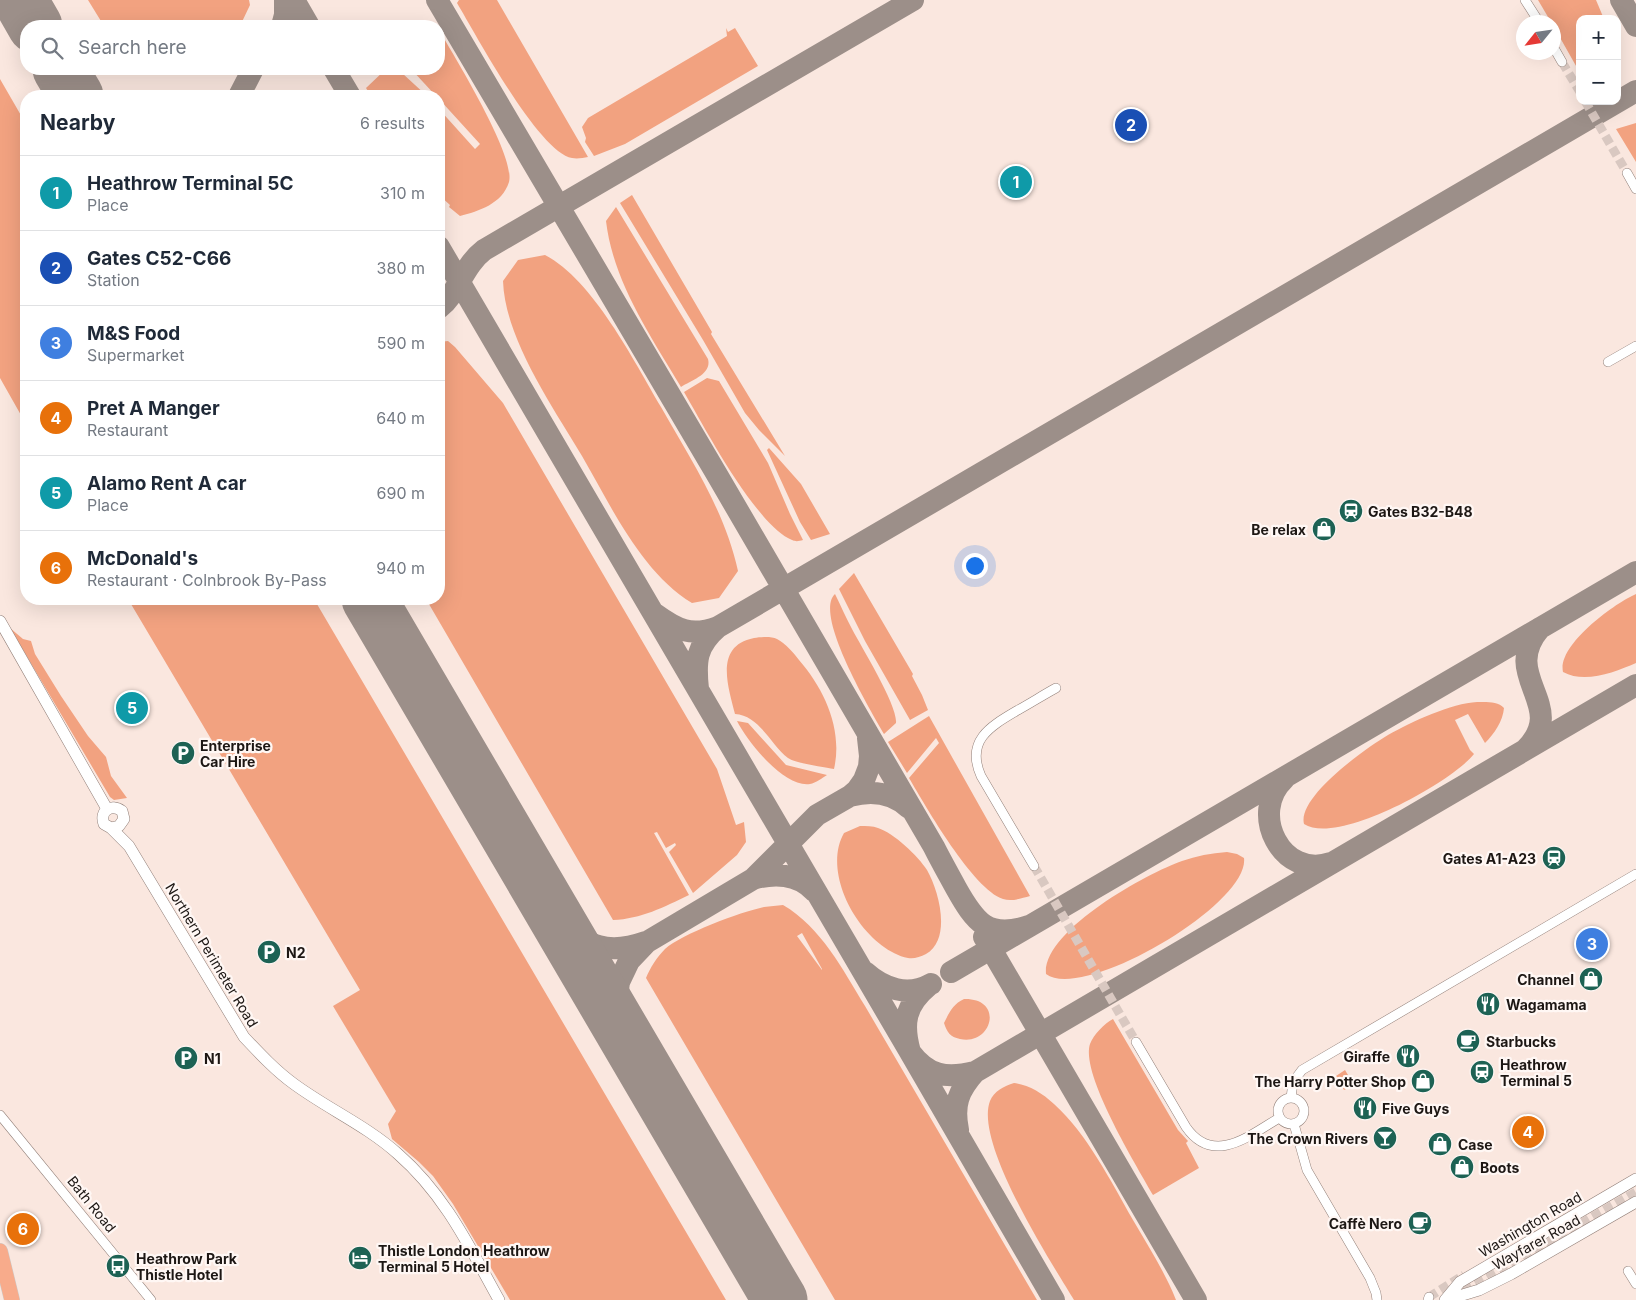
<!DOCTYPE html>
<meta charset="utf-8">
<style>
:root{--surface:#fff;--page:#f2f2f3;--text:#1f2937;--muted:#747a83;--line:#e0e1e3;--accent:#1d6254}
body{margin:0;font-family:Inter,sans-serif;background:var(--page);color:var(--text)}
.controls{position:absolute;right:15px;top:15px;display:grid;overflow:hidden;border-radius:10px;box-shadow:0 5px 20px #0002}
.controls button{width:45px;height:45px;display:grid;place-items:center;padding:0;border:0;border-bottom:1px solid var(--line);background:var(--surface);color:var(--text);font:25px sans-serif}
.compass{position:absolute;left:1516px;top:15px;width:45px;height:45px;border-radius:50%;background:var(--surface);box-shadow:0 5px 20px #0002;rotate:240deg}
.you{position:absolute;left:974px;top:565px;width:18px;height:18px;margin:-12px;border:4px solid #fff;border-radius:50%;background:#1a73e8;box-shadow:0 0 0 8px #1a73e833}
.badge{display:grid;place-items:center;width:32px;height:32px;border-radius:50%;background:var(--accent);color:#fff;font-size:16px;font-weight:700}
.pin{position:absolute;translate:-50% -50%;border:2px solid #fff;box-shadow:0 1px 5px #0006}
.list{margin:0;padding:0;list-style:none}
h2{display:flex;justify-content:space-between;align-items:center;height:65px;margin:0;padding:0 20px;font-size:21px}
h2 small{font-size:16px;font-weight:400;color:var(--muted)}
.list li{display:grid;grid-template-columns:32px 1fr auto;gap:15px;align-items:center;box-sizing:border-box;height:75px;padding:0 20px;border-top:1px solid var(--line)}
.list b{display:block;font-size:19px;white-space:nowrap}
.list p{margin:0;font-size:16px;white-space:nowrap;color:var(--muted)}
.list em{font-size:16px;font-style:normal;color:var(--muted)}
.icon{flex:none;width:28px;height:28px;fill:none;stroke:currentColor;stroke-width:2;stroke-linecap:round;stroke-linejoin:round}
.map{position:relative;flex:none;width:1636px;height:1300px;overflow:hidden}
.search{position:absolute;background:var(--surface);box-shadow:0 5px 20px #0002;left:20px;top:20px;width:425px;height:55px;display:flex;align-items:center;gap:12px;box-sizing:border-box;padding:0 18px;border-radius:20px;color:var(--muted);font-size:19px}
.panel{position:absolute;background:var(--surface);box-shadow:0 5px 20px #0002;left:20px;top:90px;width:425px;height:515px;border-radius:20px}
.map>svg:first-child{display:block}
.green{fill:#f2a280;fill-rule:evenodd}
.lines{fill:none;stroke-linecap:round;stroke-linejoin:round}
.taxiway{stroke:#9c8f89;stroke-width:22}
.runway{stroke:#9c8f89;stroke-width:55}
.minor-tunnel{stroke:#d9c8c1;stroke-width:9;stroke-dasharray:9 4.5;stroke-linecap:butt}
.minor-casing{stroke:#917f78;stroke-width:10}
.tertiary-casing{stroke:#917f78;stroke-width:12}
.trunk-casing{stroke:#cdcccb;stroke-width:16}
.minor{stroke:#fff;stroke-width:9}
.tertiary{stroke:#fff;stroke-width:11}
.trunk{stroke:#f8ab8b;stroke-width:15}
.labels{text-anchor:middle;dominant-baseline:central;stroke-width:4.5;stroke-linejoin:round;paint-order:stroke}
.poi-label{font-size:14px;font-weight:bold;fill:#1d1714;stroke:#fff7f4;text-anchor:start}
.street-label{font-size:14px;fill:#1d1714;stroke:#fff7f4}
</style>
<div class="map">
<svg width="1636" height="1300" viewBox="0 0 1636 1300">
<rect width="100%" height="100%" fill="#fae7df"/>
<path class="green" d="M 88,0 L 249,0 L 250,5 L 240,26 L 104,26 Z
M 459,0 L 497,0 L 588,157 C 583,158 577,159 572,158 C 539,153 475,33 457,3 Z
M 1538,0 L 1596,0 L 1604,19 L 1580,19 L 1580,73 L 1554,27 L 1554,22 L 1551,22 Z
M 726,28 L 728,32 L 735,28 L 758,66 L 625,144 L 594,156 L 585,142 L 586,138 L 582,127 L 588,118 L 727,36 Z
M 439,30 C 454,56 516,156 509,182 C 502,204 479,211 460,216 L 449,207 L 450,205 L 439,195 L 439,109 L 475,149 L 480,144 L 439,99 L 439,96 L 436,96 L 411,69 L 439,69 Z
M 386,69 L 395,69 L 402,73 L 427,96 L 371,96 L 366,88 Z
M 0,79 L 26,124 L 26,424 L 0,378 Z
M 1636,123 L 1636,162 L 1616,129 Z
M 632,195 L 712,332 L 711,334 L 785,456 L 759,430 L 745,413 L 703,340 L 620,203 Z
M 616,207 L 708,359 C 712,374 692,380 681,387 C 650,335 613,281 606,221 Z
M 545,255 C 593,280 634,361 661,407 C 691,460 725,511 738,571 L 719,598 L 692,603 C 641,572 611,506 582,456 C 553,407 505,339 503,281 L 518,260 Z
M 448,341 L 455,347 L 503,403 L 717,769 L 736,825 L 744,822 L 746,842 L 737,855 L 693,893 L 669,852 L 676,845 L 675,843 L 666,848 L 657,832 L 654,833 L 689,895 C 664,907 641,919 613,920 L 426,599 L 439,599 L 439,342 Z
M 707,378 L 719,381 L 768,463 L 790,514 L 803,540 C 799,541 796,542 792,540 C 755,524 705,428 684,392 Z
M 769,448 L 801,484 L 830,534 L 811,540 L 800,522 L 767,450 Z
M 854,573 L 913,674 L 912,676 L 922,695 L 928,710 L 910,720 L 865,641 L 839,589 Z
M 835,594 C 841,606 846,618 852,629 C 862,648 898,706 896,723 L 884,734 C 871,711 813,614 835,594 Z
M 1636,594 L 1636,663 C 1615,672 1585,684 1563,672 C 1557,645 1615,603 1636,594 Z
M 128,599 L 314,599 L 726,1300 L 510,1300 L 453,1204 L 433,1176 L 419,1162 L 392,1139 L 388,1124 L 396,1111 L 333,1006 L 360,990 Z
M 10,628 L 23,639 L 31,641 L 35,654 L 61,696 L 88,736 L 106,757 L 111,776 L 127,798 L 114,800 L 110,797 Z
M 754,638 C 761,637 771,636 777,639 C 786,644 793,652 799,660 C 825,690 843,730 834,769 C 824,767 795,763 788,758 C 771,745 759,715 735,714 C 728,686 714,646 754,638 Z
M 1477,702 C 1486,702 1498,701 1504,708 C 1503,721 1494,734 1485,743 L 1468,714 L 1455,720 L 1470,750 L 1474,754 C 1452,782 1338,846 1304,824 C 1297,797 1366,748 1388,735 C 1411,722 1452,703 1477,702 Z
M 929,716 L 1030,896 C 1022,898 1012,902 1003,899 C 973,889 926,807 909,778 L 939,743 L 936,738 L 907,773 L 888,742 Z
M 737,721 L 748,723 L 786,765 L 827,775 C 822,778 816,783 810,784 C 784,788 747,741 737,721 Z
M 860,826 C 866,826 873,826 878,828 C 894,833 918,856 927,870 C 939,891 952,939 926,954 C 920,957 914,959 908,958 C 863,948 820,875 844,833 Z
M 1227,852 L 1237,854 L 1244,858 C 1250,904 1083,1002 1046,974 C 1042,931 1147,873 1182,861 C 1196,856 1211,853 1227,852 Z
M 783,905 C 821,927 843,970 865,1006 L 1037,1300 L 835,1300 L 646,978 C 650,968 657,957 665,949 C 682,934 740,912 764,907 C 770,906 777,906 783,905 ZM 802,933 L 822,969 L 822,970 L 797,936 Z
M 964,999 C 1005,998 992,1046 960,1039 C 950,1037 947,1032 944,1023 C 949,1013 953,1004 964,999 Z
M 1113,1019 L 1178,1130 L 1188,1141 L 1186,1143 L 1199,1168 L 1153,1195 C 1138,1168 1080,1074 1090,1044 C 1094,1034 1104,1024 1113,1019 Z
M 1345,1070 L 1354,1085 L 1344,1090 L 1336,1076 Z
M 1014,1083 C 1029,1085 1042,1093 1054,1104 C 1088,1135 1110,1180 1133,1220 C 1148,1246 1165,1272 1176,1300 L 1074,1300 C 1051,1262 974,1143 990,1101 C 994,1091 1004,1086 1014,1083 Z"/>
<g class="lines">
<path class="taxiway" d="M 294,0 L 309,26
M 437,0 L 716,473 L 934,847 C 941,861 949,875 956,888 C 975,922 988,940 1029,926
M 1621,0 L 1636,26
M 282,26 L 285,15 L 285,0
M 334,69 L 350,96
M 239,96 L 253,69
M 439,247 L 910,1052 C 928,1076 946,1079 975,1072 L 1636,685
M 439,308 C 459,292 463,266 484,250 L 913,0
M 655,614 C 677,630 691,637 718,627 L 1636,91
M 698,689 C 695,661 696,646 718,627
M 1525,750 C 1571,705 1498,677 1540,628
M 1284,779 C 1248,813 1282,880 1331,863
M 850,796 C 872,790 892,792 909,808
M 753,879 L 817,815 L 850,796 L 857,790 L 864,780 L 869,767 L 870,756 L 868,738
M 558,921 C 589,946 606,956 646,942
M 984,937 L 1196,1300
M 865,972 C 884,989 908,997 931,984
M 951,972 L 1636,572
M 928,986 C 905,1005 902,1024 910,1052 L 1054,1300
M 629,1043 L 619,1015 L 617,997 L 619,982 L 629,961 L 647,942 L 753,879 C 773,873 798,873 814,891
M 958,1130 C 953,1105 958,1091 975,1072"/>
<path class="runway" d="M 20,0 L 35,26
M 60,69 L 76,96
M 369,599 L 780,1300"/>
<path class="minor-tunnel" d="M 1562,62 L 1580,92
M 1585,101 L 1627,173
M 1034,866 L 1136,1042
M 1464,1291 L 1636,1192
M 1429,1297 L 1464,1275"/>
<g class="minor-casing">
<path id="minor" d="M 1525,0 L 1539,22
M 1554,48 L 1562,62
M 1627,173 L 1636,189
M 1608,362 L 1636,346
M 1034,866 L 981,776 C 965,740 991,726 1018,710 C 1031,703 1043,695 1056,688
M 1136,1042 L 1186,1127 C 1213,1166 1249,1136 1279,1118
M1278 1111a13 13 0 1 1 26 0a13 13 0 1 1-26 0Z
M 1291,1098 L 1293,1082 L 1302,1070 L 1636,874
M 0,1115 L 151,1300
M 1294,1124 L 1307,1170 L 1370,1278 L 1376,1293 L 1377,1300
M 1628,1271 L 1636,1284
M 1428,1300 L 1429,1297"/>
</g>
<g class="tertiary-casing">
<path id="tertiary" d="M 0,621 L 107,809
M 111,828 L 119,826 L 124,819 L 122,811 C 111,803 99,811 104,824 L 111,828 L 129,846 L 244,1037 C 260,1054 276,1071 294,1084 C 328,1109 367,1126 398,1154 C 445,1195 469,1246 499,1300
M 1445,1300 L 1460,1282 L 1636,1179
M 1446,1300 L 1479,1290 L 1511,1274 L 1636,1202"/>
</g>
<g class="trunk-casing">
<path id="trunk" d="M 0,1251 L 12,1300"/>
</g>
<use href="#minor" class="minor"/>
<use href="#tertiary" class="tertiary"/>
<use href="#trunk" class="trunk"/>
</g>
<defs>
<g id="station-disc" transform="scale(1.25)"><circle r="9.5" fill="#1d6254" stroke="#fff7f4"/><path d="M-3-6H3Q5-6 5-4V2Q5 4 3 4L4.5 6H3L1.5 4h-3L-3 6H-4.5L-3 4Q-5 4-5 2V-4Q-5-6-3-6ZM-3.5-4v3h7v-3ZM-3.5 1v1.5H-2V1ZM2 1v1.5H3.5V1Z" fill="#fff"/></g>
<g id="shop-disc" transform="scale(1.25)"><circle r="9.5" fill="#1d6254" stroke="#fff7f4"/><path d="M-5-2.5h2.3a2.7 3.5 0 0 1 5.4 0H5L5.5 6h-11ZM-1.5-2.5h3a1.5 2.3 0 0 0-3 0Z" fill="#fff"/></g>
<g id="parking-disc" transform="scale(1.25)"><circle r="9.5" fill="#1d6254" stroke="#fff7f4"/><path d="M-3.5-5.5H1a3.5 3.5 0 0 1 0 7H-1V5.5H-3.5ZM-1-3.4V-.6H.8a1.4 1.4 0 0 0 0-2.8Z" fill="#fff"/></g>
<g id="restaurant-disc" transform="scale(1.25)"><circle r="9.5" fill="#1d6254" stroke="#fff7f4"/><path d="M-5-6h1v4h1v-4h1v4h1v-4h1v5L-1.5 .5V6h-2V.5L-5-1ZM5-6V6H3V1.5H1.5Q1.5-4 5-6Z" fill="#fff"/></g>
<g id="cafe-disc" transform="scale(1.25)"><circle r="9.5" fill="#1d6254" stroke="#fff7f4"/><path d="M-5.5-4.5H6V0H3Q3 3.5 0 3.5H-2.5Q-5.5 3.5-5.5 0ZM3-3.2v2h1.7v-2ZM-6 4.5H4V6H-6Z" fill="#fff"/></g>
<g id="bar-disc" transform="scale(1.25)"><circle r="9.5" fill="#1d6254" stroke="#fff7f4"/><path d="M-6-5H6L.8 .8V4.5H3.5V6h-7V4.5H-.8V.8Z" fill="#fff"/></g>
<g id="hotel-disc" transform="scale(1.25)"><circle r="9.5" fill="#1d6254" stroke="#fff7f4"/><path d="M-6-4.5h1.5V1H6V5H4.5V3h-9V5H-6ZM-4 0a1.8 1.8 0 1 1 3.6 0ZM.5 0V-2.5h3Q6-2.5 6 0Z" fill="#fff"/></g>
<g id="bus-disc" transform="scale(1.25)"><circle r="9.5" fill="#1d6254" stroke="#fff7f4"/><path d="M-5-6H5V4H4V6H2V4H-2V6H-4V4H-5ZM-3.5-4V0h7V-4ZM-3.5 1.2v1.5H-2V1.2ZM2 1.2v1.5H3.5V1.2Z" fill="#fff"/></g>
</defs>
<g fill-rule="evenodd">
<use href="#station-disc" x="1351" y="511"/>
<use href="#shop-disc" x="1324" y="529"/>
<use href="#parking-disc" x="183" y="753"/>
<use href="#station-disc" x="1554" y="858"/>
<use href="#parking-disc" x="269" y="952"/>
<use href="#shop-disc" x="1591" y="979"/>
<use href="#restaurant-disc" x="1488" y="1004"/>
<use href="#cafe-disc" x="1468" y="1041"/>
<use href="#restaurant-disc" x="1408" y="1056"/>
<use href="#parking-disc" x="186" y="1058"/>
<use href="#station-disc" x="1482" y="1072"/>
<use href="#shop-disc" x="1423" y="1081"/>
<use href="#restaurant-disc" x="1365" y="1108"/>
<use href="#bar-disc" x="1385" y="1138"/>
<use href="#shop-disc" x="1440" y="1144"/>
<use href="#shop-disc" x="1462" y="1167"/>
<use href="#cafe-disc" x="1420" y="1223"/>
<use href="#hotel-disc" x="360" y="1258"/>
<use href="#bus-disc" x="118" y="1266"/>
</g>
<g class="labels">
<g class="poi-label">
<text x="1368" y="511">Gates B32-B48</text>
<text x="1306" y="529" text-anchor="end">Be relax</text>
<text x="200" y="745">Enterprise<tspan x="200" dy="16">Car Hire</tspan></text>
<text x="1536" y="858" text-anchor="end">Gates A1-A23</text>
<text x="286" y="952">N2</text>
<text x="1574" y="979" text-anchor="end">Channel</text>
<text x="1506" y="1004">Wagamama</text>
<text x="1486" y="1041">Starbucks</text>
<text x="1390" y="1056" text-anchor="end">Giraffe</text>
<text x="204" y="1058">N1</text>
<text x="1500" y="1064">Heathrow<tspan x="1500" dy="16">Terminal 5</tspan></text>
<text x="1406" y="1081" text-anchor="end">The Harry Potter Shop</text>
<text x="1382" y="1108">Five Guys</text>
<text x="1368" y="1138" text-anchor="end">The Crown Rivers</text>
<text x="1458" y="1144">Case</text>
<text x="1480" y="1167">Boots</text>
<text x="1402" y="1223" text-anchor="end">Caffè Nero</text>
<text x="378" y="1250">Thistle London Heathrow<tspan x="378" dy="16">Terminal 5 Hotel</tspan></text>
<text x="136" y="1258">Heathrow Park<tspan x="136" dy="16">Thistle Hotel</tspan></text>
</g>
<g class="street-label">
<text transform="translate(212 955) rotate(59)">Northern Perimeter Road</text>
<text transform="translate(92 1204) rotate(51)">Bath Road</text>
<text transform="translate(1530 1224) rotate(-30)">Washington Road</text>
<text transform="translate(1536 1242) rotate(-29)">Wayfarer Road</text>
</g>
</g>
</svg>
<div class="controls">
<button>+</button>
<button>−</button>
</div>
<svg class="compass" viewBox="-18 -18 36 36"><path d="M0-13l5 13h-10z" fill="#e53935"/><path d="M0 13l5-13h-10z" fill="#747a83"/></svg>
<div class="you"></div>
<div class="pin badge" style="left:1016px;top:182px;background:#0f9aa8">1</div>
<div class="pin badge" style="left:1131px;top:125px;background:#1a4fb4">2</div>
<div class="pin badge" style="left:1592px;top:944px;background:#3f7fe0">3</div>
<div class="pin badge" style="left:1528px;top:1132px;background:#e8710a">4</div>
<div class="pin badge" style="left:132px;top:708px;background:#0f9aa8">5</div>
<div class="pin badge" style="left:23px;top:1229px;background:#e8710a">6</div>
<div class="search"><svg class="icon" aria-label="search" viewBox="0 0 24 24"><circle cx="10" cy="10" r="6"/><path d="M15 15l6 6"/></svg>Search here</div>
<section class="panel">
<h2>Nearby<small>6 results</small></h2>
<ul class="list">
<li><span class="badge" style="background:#0f9aa8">1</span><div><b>Heathrow Terminal 5C</b><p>Place</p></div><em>310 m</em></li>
<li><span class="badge" style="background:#1a4fb4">2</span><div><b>Gates C52-C66</b><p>Station</p></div><em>380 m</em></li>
<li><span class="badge" style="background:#3f7fe0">3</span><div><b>M&amp;S Food</b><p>Supermarket</p></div><em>590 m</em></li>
<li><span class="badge" style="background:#e8710a">4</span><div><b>Pret A Manger</b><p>Restaurant</p></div><em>640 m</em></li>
<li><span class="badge" style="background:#0f9aa8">5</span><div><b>Alamo Rent A car</b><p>Place</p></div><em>690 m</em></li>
<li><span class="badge" style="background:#e8710a">6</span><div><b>McDonald's</b><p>Restaurant · Colnbrook By-Pass</p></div><em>940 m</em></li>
</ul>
</section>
</div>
